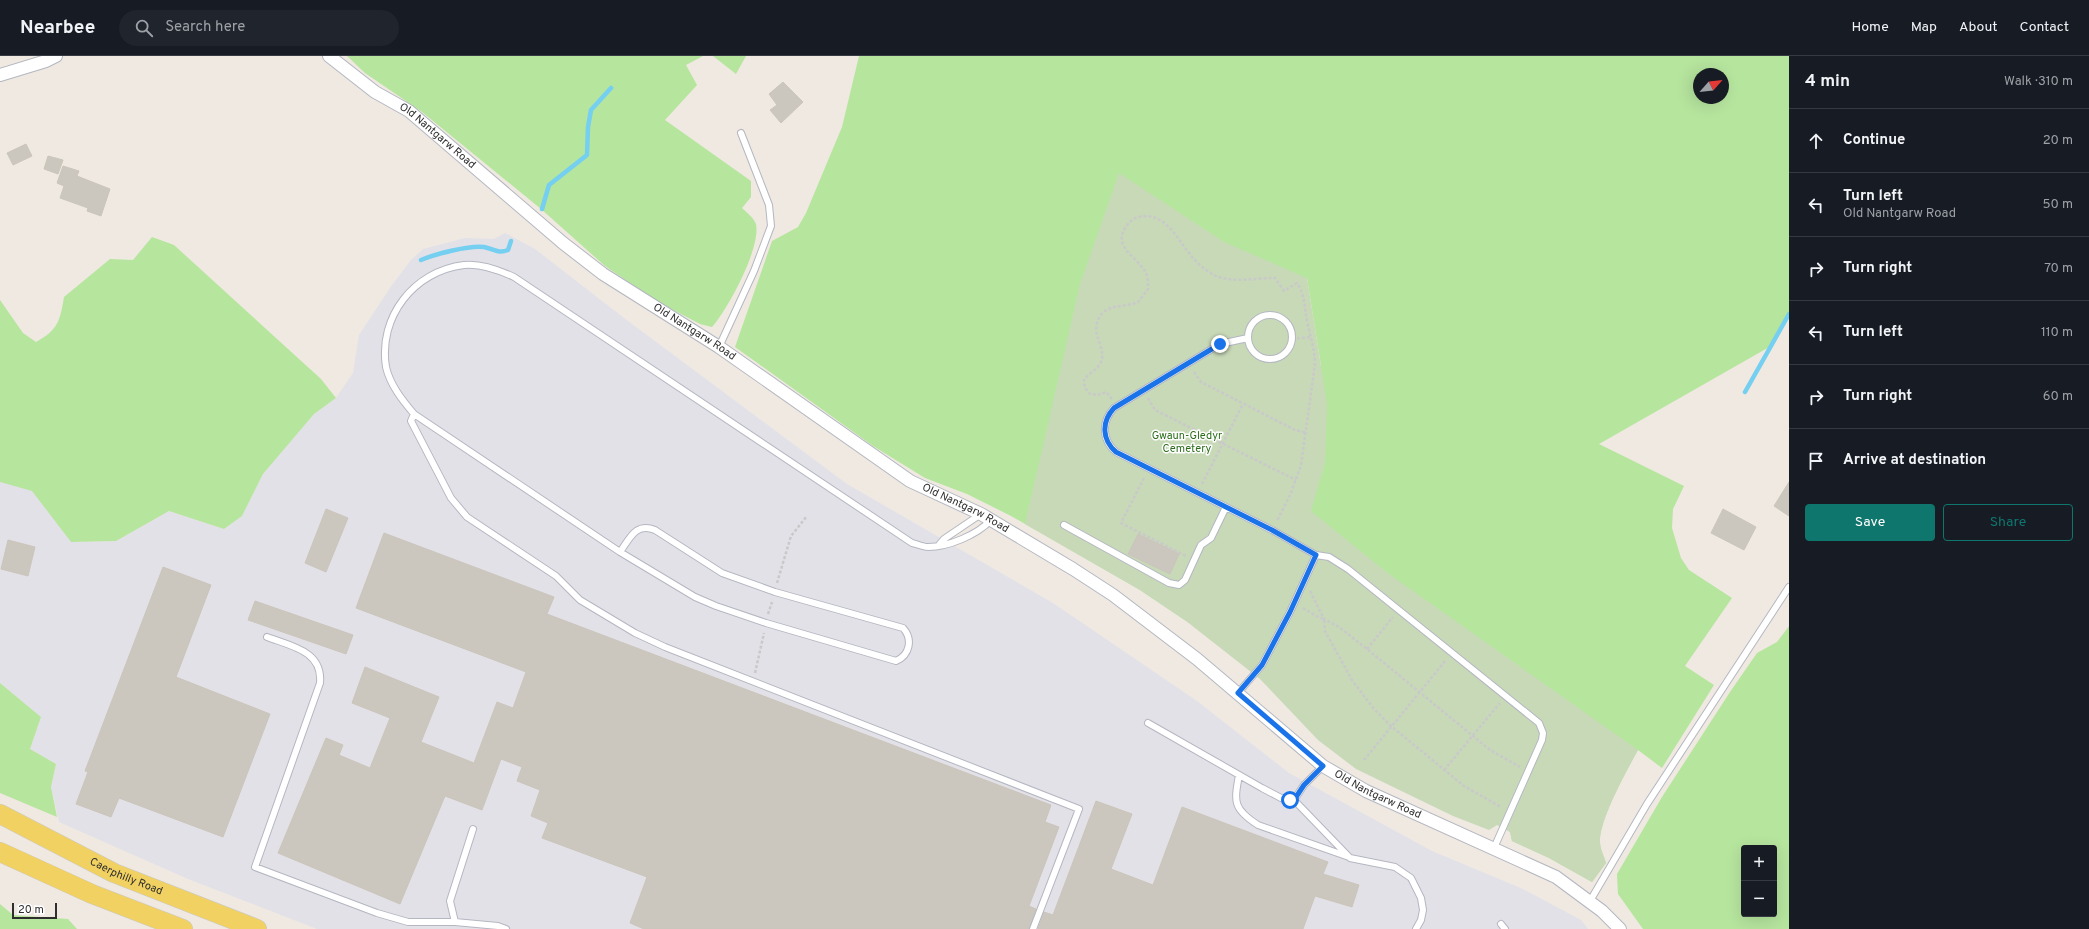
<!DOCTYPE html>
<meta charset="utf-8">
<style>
:root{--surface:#171b24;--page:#20242c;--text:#f1f3f6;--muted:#9ea1a6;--line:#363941;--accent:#0f766e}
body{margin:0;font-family:Overpass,sans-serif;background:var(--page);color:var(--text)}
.controls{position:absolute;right:12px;bottom:12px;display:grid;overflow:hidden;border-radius:4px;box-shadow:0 4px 16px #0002}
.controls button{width:36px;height:36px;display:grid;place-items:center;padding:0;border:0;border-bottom:1px solid var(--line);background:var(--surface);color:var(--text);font:20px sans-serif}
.compass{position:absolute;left:1693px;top:12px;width:36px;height:36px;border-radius:50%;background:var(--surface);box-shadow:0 4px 16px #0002;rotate:63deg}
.scale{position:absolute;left:12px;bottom:10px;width:45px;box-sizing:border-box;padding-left:4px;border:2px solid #2e2e2e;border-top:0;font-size:11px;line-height:14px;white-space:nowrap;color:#2e2e2e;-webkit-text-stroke:3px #fff;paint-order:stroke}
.stop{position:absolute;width:12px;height:12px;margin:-9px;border:3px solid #1a73e8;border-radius:50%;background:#fff}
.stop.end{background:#1a73e8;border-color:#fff;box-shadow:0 1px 4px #0008}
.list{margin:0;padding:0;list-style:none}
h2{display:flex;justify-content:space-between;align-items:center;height:52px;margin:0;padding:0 16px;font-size:17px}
h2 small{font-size:13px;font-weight:400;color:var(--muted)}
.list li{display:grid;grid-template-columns:26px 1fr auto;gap:12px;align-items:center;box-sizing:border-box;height:64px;padding:0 16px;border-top:1px solid var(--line)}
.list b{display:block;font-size:15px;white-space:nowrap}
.list p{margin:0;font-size:13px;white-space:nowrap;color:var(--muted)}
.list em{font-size:13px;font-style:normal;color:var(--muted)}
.actions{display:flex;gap:8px;padding:12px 16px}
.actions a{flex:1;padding:9px 0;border:1px solid var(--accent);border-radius:4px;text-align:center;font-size:14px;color:var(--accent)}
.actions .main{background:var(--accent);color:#fff}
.icon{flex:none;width:22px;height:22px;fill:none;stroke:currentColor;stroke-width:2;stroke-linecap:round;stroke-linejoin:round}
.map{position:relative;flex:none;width:1789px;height:873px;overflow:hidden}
header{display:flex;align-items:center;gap:24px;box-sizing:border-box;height:56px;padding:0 20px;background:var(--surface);border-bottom:1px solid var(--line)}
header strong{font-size:19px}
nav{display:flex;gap:22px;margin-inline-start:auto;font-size:14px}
.search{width:280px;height:36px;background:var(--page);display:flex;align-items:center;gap:10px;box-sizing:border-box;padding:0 14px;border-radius:22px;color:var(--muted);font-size:15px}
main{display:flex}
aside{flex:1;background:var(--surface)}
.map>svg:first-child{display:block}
.industrial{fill:#e3e1e8}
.green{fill:#b6e59e;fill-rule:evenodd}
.cemetery{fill:#c8d9b8}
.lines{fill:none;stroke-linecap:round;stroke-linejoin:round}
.stream{stroke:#75cff0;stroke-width:4.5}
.building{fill:#cbc7bf;stroke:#cbc5ba}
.lane-casing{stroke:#b4b7c1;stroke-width:8}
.street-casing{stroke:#b4b7c1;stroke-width:14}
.primary-casing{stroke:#c9c9c9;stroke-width:20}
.path{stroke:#c9c9c9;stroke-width:2.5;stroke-dasharray:3 2;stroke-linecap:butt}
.lane{stroke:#fff;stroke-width:6}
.street{stroke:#fff;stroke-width:12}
.primary{stroke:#f2d163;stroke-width:19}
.route{stroke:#1a73e8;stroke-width:5}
.labels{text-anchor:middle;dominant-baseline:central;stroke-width:3;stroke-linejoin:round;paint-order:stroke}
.street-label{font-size:11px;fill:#2e2e2e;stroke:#fff}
.park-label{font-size:11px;fill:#2c6e1b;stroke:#fff}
</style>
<header>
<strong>Nearbee</strong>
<div class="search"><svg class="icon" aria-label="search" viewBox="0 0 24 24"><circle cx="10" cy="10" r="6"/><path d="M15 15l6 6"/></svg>Search here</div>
<nav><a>Home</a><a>Map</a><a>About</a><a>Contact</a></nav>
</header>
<main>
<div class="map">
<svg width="1789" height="873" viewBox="0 0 1789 873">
<rect width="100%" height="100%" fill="#efe9e1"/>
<path class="industrial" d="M 505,177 L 535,193 L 624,262 L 847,428 L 1053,547 L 1197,645 L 1289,717 L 1432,795 L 1523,833 L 1581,864 L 1588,873 L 317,873 L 188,823 L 59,766 L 51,731 L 56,708 L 30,693 L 41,661 L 0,627 L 0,426 L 32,434 L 71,486 L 116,485 L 169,455 L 224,473 L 242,460 L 263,418 L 314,358 L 336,342 L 353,317 L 359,279 L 392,229 L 411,204 L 423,193 L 465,182 L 494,183 Z"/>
<path class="green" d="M 347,0 L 703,0 L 686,9 L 697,29 L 665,64 L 751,125 L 751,141 L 742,152 C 746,156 754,162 756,168 C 761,192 728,253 712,271 L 700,268 L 658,246 L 605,210 L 541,153 L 422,56 L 365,17 Z
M 713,0 L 746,0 L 736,18 Z
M 859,0 L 1789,0 L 1789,258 L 1771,290 L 1599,388 L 1684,430 L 1673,453 L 1672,472 L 1681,502 L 1689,514 L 1732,542 L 1685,610 L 1714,629 L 1662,712 L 1638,694 C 1627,714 1599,764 1600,786 C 1600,793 1604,800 1606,807 L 1592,826 L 1549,802 L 1512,785 L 1510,776 L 1307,483 L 1321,310 L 1307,222 L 1125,510 L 1186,565 L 1140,534 L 1011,460 L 967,438 L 925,422 L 873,390 L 735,291 L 772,185 L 798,171 L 806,157 L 842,71 ZM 1699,18 L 1723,18 L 1723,42 L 1699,42 Z
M 152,181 L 174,189 L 321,323 L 336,342 L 314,358 L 263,418 L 242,460 L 224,473 L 169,455 L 116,485 L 71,486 L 32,435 L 0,426 L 0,244 L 23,277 L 36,286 C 58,274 60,265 64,241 L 110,203 L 133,204 Z
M 1789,570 L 1789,873 L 1643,873 L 1618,838 L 1617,818 L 1662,741 L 1730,636 L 1757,597 L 1777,586 ZM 1744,792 L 1774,792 L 1774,858 L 1744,858 Z
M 0,627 L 41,661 L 30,693 L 56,708 L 51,731 L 57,761 L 0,737 Z
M 0,848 L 13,859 L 68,863 L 77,873 L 0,873 Z"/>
<path class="cemetery" d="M 1119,117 L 1224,186 L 1307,222 L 1327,348 L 1325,407 L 1311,455 L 1389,518 L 1638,694 C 1627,714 1599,764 1600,786 C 1600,792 1604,800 1606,807 L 1592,826 L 1549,802 L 1512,785 L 1510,776 L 1497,769 L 1489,774 L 1453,760 L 1356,713 L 1318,684 L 1260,623 L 1186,565 L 1140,534 L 1025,468 L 1080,228 Z"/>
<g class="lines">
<path class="stream" d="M 542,153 L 549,129 L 587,99 L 588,71 L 591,54 L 611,32
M 421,204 C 435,198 470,189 484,191 C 494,193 498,198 508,194 L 511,185
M 1745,336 L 1789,258"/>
</g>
<path class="building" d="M 783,26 L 803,46 L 781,67 L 770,54 L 777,49 L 769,38 Z
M 26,88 L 32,100 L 13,109 L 7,97 Z
M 48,100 L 63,104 L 58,118 L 44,113 Z
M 63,110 L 79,115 L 77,120 L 110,133 L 101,160 L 87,155 L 88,152 L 60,142 L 64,130 L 57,127 Z
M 1789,426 L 1789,460 L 1774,450 Z
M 326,453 L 348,462 L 326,516 L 305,507 Z
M 1723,453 L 1756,471 L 1744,494 L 1711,477 Z
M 384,477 L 554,541 L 547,558 L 1051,749 L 1045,766 L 1059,771 L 1029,850 L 1036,853 L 1029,873 L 644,873 L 630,867 L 647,821 L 542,782 L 548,767 L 531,760 L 540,734 L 517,725 L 522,711 L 501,703 L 482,754 L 445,740 L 400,848 L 278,797 L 326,682 L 343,689 L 339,699 L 370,712 L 390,662 L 352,647 L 365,611 L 439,641 L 421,686 L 474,707 L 497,646 L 513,652 L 526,616 L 356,552 Z
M 1138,478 L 1179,498 L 1170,518 L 1128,498 Z
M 8,484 L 35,491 L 28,520 L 1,513 Z
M 163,511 L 211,529 L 176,621 L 270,658 L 223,781 L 119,742 L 111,761 L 76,748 L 88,716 L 85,715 Z
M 255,545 L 353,579 L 346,598 L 248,564 Z
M 1096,745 L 1132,758 L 1111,813 L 1153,829 L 1182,751 L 1328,806 L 1323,818 L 1359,829 L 1352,851 L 1315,840 L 1303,873 L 1038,873 L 1044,856 L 1053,859 Z"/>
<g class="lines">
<g class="lane-casing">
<path id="lane" d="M1248 281a22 22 0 1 1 44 0a22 22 0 1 1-44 0Z
M 1248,282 L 1220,288 L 1114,352 C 1101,366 1102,384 1116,396 L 1272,474 L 1316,499 L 1329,501 L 1348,513 L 1539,667 L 1543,677 L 1542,684 L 1494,792
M 719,291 L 754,215 L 771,170 L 769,149 L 741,77
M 414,358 L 411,365 L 451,442 L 467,461 L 556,520 L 580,544 L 635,577 L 665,591 L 1079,753 L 1033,873
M 1064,469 L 1169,527 L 1179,529 L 1185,524 L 1201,489 L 1211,482 L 1226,451
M 939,489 L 944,483 L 981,458
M 620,496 L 695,541 L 716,550 L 766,567 L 896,605 C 910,599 913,583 903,572 L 775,536 L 722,517 L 655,474 C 636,466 630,482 620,496 L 414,358 C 403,345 390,329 386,311 C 378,261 414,215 464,209 C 481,207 499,214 514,221 L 912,487 C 917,488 923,491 928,491 C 948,491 977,479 991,464
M 267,581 C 291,590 323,595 320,627 L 255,811 L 377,857 L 408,866 L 455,866 L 498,870 L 506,873
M 1238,637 L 1262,609 L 1290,556 L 1316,499
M 1148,667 L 1262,732 L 1281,742 L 1294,744
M 1323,710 L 1304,729 L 1294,744 L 1350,802 L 1395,811 L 1411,822 L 1421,842 L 1423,854 L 1421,864 L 1416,873
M 1239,719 C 1234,746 1233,753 1258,769 L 1349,801
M 1590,845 L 1647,748 L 1789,531
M 455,866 L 450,845 L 473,773
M 1501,868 L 1505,873"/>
</g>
<g class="street-casing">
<g id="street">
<path id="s1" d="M 329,0 L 375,36 L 409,55 L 563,187 L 603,218 L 719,291 L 910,425 L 981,458 L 1073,513 L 1113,539 L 1197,603 L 1323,710 L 1366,735 L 1556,821 L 1602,855 L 1620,873"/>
<path d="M 0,19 L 46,5 L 56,0"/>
</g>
</g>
<g class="primary-casing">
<g id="primary">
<path id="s2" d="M 0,758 L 114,817 L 257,873"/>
<path d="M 0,796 L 92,838 L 183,873"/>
</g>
</g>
<path class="path" d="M 1292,283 L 1311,281
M 1194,316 L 1201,326 L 1295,374 L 1307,377
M 1148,342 L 1155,354 L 1296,424
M 1112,343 L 1106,336 L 1098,339 L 1090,338 L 1085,332 L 1084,324 C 1088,317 1098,314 1101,306 C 1107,293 1090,278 1099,262 C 1107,247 1125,252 1138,246 L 1148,233 C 1148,227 1148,222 1146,217 C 1137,199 1105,189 1133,163 C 1165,150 1178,186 1194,203 C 1200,210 1208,216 1216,220 C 1233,227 1257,222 1275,222 L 1284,235 L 1297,227 C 1306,242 1304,249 1307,265 C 1310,280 1315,293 1315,308 L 1301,409 L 1291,437 L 1277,465
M 1144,422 L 1121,467 L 1186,500
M 1202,428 L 1243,348
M 777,527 L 791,480 L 807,460
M 1310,535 L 1324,563 L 1339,571 L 1367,593 L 1490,694 L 1520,711
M 1303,552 L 1318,561 L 1324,563 L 1325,575 L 1352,624 L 1374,653 L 1391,670 L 1464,730 L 1501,751
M 768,558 L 772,546
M 1367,593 L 1393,561
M 755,617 L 764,577
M 1364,704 L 1446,604
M 1444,714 L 1500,647"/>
<use href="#lane" class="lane"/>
<use href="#street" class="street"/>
<use href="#primary" class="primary"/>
</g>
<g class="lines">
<path class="route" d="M 1220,288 L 1114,352 C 1101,366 1102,384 1116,396 L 1272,474 L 1316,499 L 1290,556 L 1262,609 L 1238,637 L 1323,710 L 1304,729 L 1294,744 L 1290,744"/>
</g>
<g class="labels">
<g class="street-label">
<text stroke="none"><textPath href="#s1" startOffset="135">Old Nantgarw Road</textPath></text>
<text stroke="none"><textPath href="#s1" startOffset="459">Old Nantgarw Road</textPath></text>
<text stroke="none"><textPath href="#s1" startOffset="783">Old Nantgarw Road</textPath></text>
<text stroke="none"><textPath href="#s1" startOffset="1287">Old Nantgarw Road</textPath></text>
<text stroke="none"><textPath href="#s2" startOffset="141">Caerphilly Road</textPath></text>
</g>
<g class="park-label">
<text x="1187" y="380">Gwaun-Gledyr<tspan x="1187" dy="13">Cemetery</tspan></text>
</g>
</g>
</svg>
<div class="controls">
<button>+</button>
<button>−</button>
</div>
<svg class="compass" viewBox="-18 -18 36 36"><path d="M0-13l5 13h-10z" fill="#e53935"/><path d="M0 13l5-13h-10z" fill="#9ea1a6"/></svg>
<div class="scale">20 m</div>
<div class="stop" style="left:1290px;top:744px"></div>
<div class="stop end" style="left:1220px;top:288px"></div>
</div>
<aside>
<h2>4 min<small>Walk · 310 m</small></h2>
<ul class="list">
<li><svg class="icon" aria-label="ahead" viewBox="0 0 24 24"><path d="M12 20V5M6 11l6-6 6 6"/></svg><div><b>Continue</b></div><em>20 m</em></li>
<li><svg class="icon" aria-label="left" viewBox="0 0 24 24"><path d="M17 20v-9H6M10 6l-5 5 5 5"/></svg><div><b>Turn left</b><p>Old Nantgarw Road</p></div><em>50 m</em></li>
<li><svg class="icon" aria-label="right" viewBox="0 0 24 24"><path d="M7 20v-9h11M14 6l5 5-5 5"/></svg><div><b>Turn right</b></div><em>70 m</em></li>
<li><svg class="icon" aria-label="left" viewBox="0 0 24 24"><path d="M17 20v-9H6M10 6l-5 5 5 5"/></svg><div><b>Turn left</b></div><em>110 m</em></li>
<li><svg class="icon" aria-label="right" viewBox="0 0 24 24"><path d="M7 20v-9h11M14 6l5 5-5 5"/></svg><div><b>Turn right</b></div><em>60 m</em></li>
<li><svg class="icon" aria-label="arrive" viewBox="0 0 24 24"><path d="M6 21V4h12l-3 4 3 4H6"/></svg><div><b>Arrive at destination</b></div></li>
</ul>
<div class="actions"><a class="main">Save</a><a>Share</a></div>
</aside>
</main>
